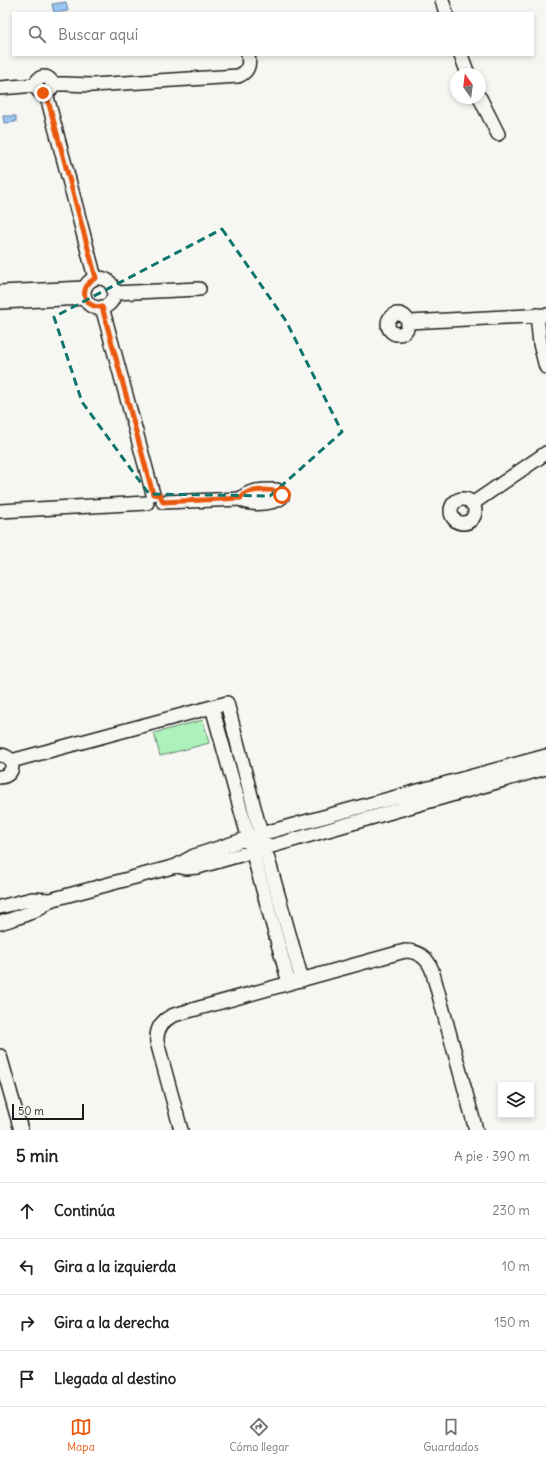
<!DOCTYPE html>
<html lang="es">
<meta charset="utf-8">
<style>
:root{--surface:#fff;--page:#f6f6f6;--text:#202124;--muted:#757577;--line:#e0e0e0;--accent:#ea580c}
body{margin:0;font-family:Delius,sans-serif;background:var(--page);color:var(--text)}
.controls{position:absolute;right:12px;bottom:12px;display:grid;overflow:hidden;border-radius:0px;box-shadow:0 2px 6px #0003}
.controls button{width:36px;height:36px;display:grid;place-items:center;padding:0;border:0;border-bottom:1px solid var(--line);background:var(--surface);color:var(--text);font:20px sans-serif}
.compass{position:absolute;left:450px;top:68px;width:36px;height:36px;border-radius:50%;background:var(--surface);box-shadow:0 2px 6px #0003;rotate:346deg}
.scale{position:absolute;left:12px;bottom:10px;width:72px;box-sizing:border-box;padding-left:4px;border:2px solid #1c1c1c;border-top:0;font-size:11px;line-height:14px;white-space:nowrap;color:#1c1c1c;-webkit-text-stroke:3px #f6f6f2;paint-order:stroke}
.stop{position:absolute;width:12px;height:12px;margin:-9px;border:3px solid #ea580c;border-radius:50%;background:#fff}
.stop.end{background:#ea580c;border-color:#fff;box-shadow:0 1px 4px #0008}
.list{margin:0;padding:0;list-style:none}
h2{display:flex;justify-content:space-between;align-items:center;height:52px;margin:0;padding:0 16px;font-size:17px}
h2 small{font-size:13px;font-weight:400;color:var(--muted)}
.list li{display:grid;grid-template-columns:26px 1fr auto;gap:12px;align-items:center;box-sizing:border-box;height:56px;padding:0 16px;border-top:1px solid var(--line)}
.list b{display:block;font-size:15px;white-space:nowrap}
.list em{font-size:13px;font-style:normal;color:var(--muted)}
.icon{flex:none;width:22px;height:22px;fill:none;stroke:currentColor;stroke-width:2;stroke-linecap:round;stroke-linejoin:round}
.map{position:relative;flex:none;width:546px;height:1130px;overflow:hidden}
.search{position:absolute;background:var(--surface);box-shadow:0 2px 6px #0003;left:12px;right:12px;top:12px;height:44px;display:flex;align-items:center;gap:10px;box-sizing:border-box;padding:0 14px;border-radius:0px;color:var(--muted);font-size:15px}
.sheet{height:276px;background:var(--surface)}
nav{display:flex;justify-content:space-around;align-items:center;box-sizing:border-box;height:56px;border-top:1px solid var(--line);background:var(--surface);font-size:11px;color:var(--muted)}
nav a{display:grid;justify-items:center;gap:2px}
nav .on{color:var(--accent)}
.map>svg:first-child{display:block}
.green{fill:#adf1bb;stroke:#64866c}
.water{fill:#98c5f2;stroke:#66819c}
.lines{fill:none;stroke-linecap:round;stroke-linejoin:round}
.minor-casing{stroke:#1c1c1c;stroke-width:16}
.minor{stroke:#f6f6f2;stroke-width:13}
.route{stroke:#ea580c;stroke-width:5}
.marked{fill:none;stroke:#0f766e;stroke-width:3;stroke-dasharray:8 5;stroke-linejoin:round}
</style>
<div class="map">
<svg width="546" height="1130" viewBox="0 0 546 1130">
<rect width="100%" height="100%" fill="#f6f6f2"/>
<filter id="ink" filterUnits="userSpaceOnUse"><feTurbulence type="fractalNoise" baseFrequency=".025" numOctaves="2"/><feDisplacementMap in="SourceGraphic" scale="8" xChannelSelector="R" yChannelSelector="G"/><feConvolveMatrix kernelMatrix="1 2 1 2 8 2 1 2 1" color-interpolation-filters="sRGB"/></filter>
<g filter="url(#ink)">
<path class="green" d="M 203,720 L 209,743 L 160,756 L 154,733 Z"/>
<path class="water" d="M 66,2 L 68,11 L 54,13 L 52,4 Z
M 3,116 L 16,116 L 16,122 L 4,123 Z"/>
<g class="lines">
<g class="minor-casing">
<path id="minor" d="M 442,0 L 446,13
M 461,55 L 468,74
M36 85a8 8 0 1 1 16 0a8 8 0 1 1-16 0Z
M 52,84 L 65,84 L 92,85 L 238,76 C 248,72 250,65 248,55
M 0,88 L 36,85
M 46,93 L 95,278
M 480,98 L 498,134
M84 293a15 15 0 1 1 30 0a15 15 0 1 1-30 0Z
M 0,292 L 85,288
M 114,293 L 199,289
M 0,302 L 85,298
M 102,307 L 153,494
M388 324a10 10 0 1 1 20 0a10 10 0 1 1-20 0Z
M 537,315 L 540,344 L 546,367
M 409,322 L 546,315
M451 511a12 12 0 1 1 24 0a12 12 0 1 1-24 0Z
M 163,502 L 241,499 C 248,506 274,504 282,497 L 282,495 L 277,490 C 265,490 248,489 241,499
M 472,504 L 546,453
M 0,511 L 147,503
M 212,707 L 289,983
M 0,755 C 16,756 16,776 0,777
M 11,761 L 227,703 L 261,834 L 302,980
M 176,866 L 186,868 L 198,867 L 546,768
M 0,907 L 32,899 L 50,900 L 176,866 L 194,856 L 261,834 L 546,756
M 0,923 C 18,917 36,913 50,900
M 0,1056 L 21,1130
M 181,1130 L 157,1042 C 156,1029 162,1020 174,1015 L 405,951 C 418,951 427,957 432,970 L 476,1130"/>
</g>
<use href="#minor" class="minor"/>
</g>
</g>
<g class="lines" filter="url(#ink)">
<path class="route" d="M 43,93 L 46,93 L 96,278 C 78,286 82,308 102,307 L 153,494 L 160,495 L 163,502 L 241,498 C 243,496 245,493 248,492 C 256,490 278,488 282,495"/>
</g>
<path class="marked" d="M 222,229 L 286,321 L 342,432 L 270,496 L 149,494 L 82,402 L 54,317 Z"/>
</svg>
<div class="controls">
<button><svg class="icon" aria-label="layers" viewBox="0 0 24 24"><path d="M12 4l9 5-9 5-9-5zM3 14l9 5 9-5"/></svg></button>
</div>
<svg class="compass" viewBox="-18 -18 36 36"><path d="M0-13l5 13h-10z" fill="#e53935"/><path d="M0 13l5-13h-10z" fill="#757577"/></svg>
<div class="scale">50 m</div>
<div class="stop" style="left:282px;top:495px"></div>
<div class="stop end" style="left:43px;top:93px"></div>
<div class="search"><svg class="icon" aria-label="search" viewBox="0 0 24 24"><circle cx="10" cy="10" r="6"/><path d="M15 15l6 6"/></svg>Buscar aquí</div>
</div>
<section class="sheet">
<h2>5 min<small>A pie · 390 m</small></h2>
<ul class="list">
<li><svg class="icon" aria-label="ahead" viewBox="0 0 24 24"><path d="M12 20V5M6 11l6-6 6 6"/></svg><div><b>Continúa</b></div><em>230 m</em></li>
<li><svg class="icon" aria-label="left" viewBox="0 0 24 24"><path d="M17 20v-9H6M10 6l-5 5 5 5"/></svg><div><b>Gira a la izquierda</b></div><em>10 m</em></li>
<li><svg class="icon" aria-label="right" viewBox="0 0 24 24"><path d="M7 20v-9h11M14 6l5 5-5 5"/></svg><div><b>Gira a la derecha</b></div><em>150 m</em></li>
<li><svg class="icon" aria-label="arrive" viewBox="0 0 24 24"><path d="M6 21V4h12l-3 4 3 4H6"/></svg><div><b>Llegada al destino</b></div></li>
</ul>
</section>
<nav>
<a class="on"><svg class="icon" aria-label="map" viewBox="0 0 24 24"><path d="M3 6l6-2 6 2 6-2v14l-6 2-6-2-6 2zM9 4v14M15 6v14"/></svg>Mapa</a>
<a><svg class="icon" aria-label="directions" viewBox="0 0 24 24"><path d="M12 3l9 9-9 9-9-9zM9 14v-3h6M13 9l2 2-2 2"/></svg>Cómo llegar</a>
<a><svg class="icon" aria-label="saved" viewBox="0 0 24 24"><path d="M7 4h10v16l-5-4-5 4z"/></svg>Guardados</a>
</nav>
